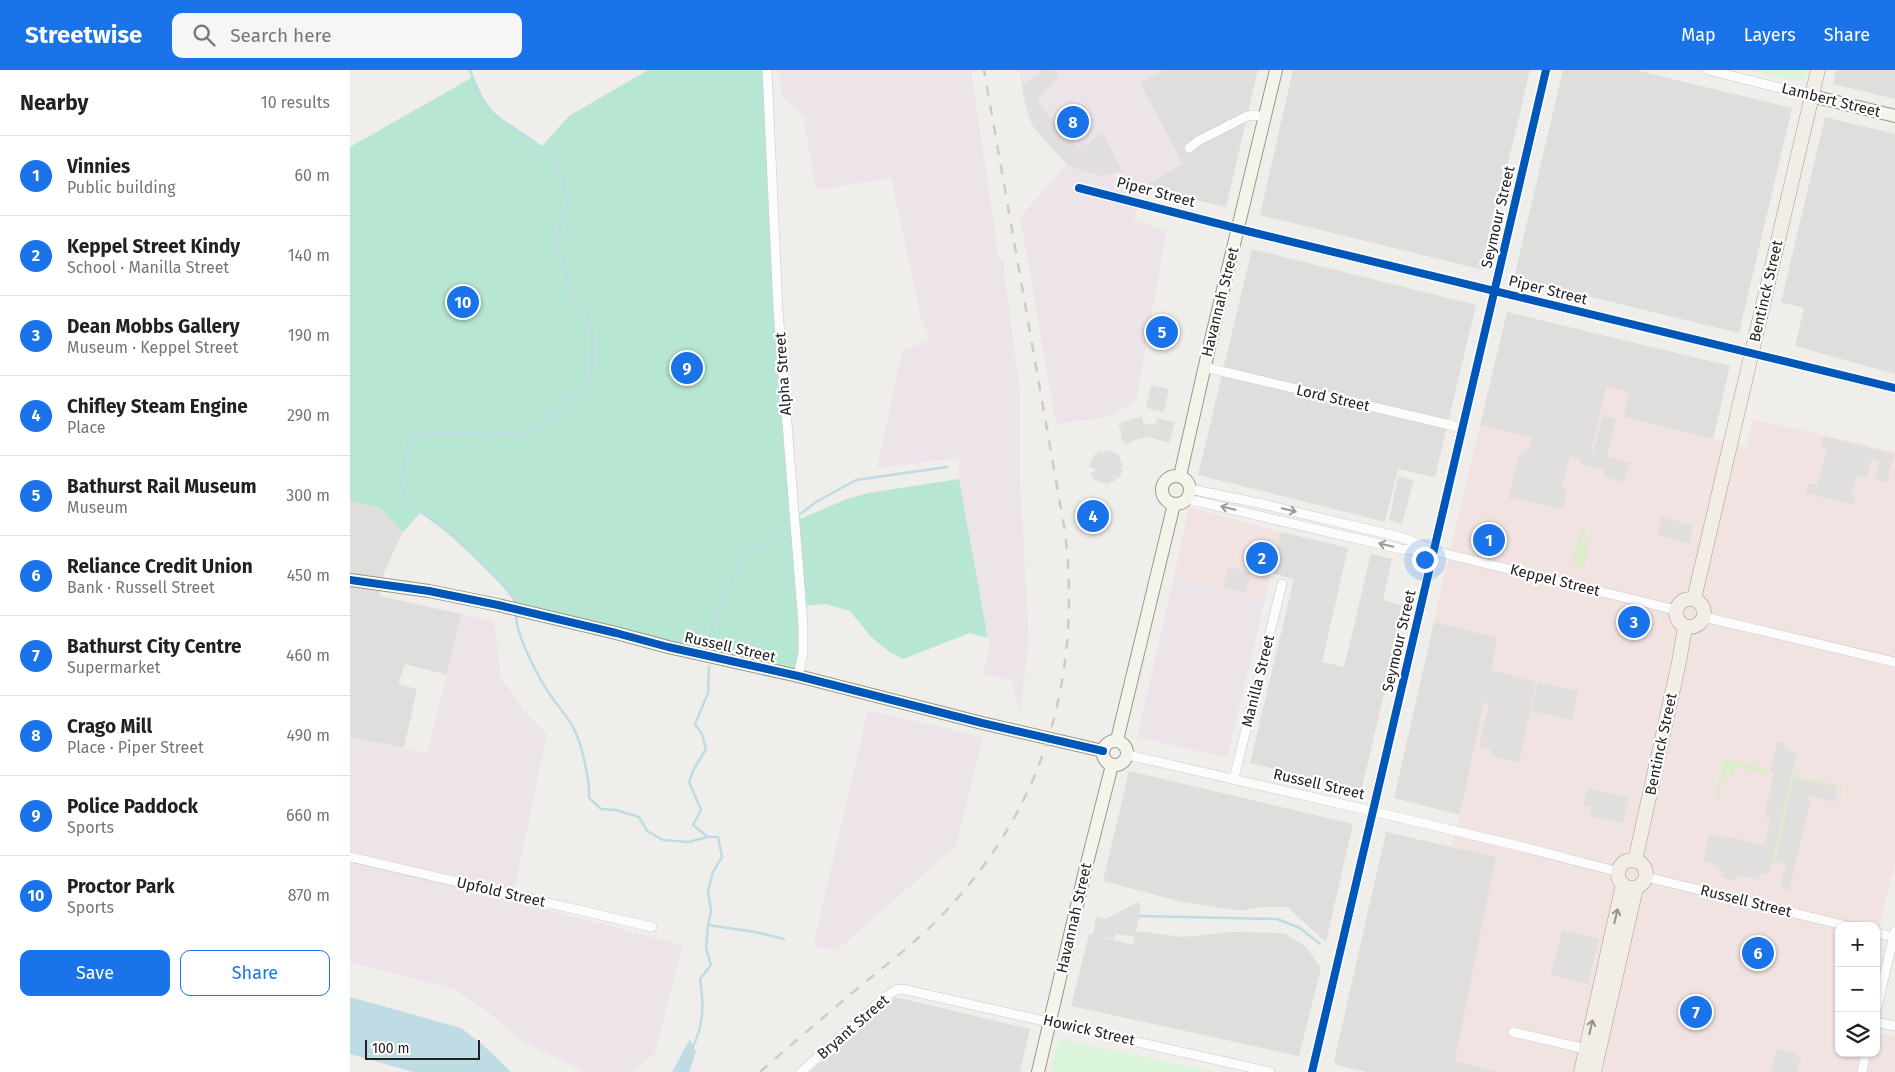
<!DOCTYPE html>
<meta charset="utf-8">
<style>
:root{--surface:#fff;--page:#f6f6f6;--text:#202124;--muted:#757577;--line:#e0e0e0;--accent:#1a73e8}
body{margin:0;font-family:"Fira Sans",sans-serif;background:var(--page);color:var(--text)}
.controls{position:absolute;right:15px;bottom:15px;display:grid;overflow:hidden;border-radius:10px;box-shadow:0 1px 4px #0004}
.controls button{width:45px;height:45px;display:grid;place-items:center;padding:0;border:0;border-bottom:1px solid var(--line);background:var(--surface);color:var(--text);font:25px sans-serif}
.scale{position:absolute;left:15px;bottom:12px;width:115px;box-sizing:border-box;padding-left:5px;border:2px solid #222;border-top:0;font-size:14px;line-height:18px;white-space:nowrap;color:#222;-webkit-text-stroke:4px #fff;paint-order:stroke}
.you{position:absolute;left:1074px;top:489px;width:18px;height:18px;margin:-12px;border:4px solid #fff;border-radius:50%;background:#1a73e8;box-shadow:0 0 0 8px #1a73e833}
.badge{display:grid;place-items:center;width:32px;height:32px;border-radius:50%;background:var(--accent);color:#fff;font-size:16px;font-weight:700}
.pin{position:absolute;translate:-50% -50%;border:2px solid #fff;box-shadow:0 1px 5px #0006}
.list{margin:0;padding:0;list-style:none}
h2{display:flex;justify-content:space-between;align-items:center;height:65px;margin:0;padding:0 20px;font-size:21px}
h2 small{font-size:16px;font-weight:400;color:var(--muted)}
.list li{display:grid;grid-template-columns:32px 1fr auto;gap:15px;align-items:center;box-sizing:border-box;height:80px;padding:0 20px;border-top:1px solid var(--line)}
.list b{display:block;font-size:19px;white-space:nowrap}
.list p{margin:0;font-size:16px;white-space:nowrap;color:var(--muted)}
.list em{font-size:16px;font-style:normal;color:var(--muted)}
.actions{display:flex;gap:10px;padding:15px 20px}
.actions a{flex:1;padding:11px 0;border:1px solid var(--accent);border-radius:10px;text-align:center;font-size:18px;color:var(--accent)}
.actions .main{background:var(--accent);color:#fff}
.icon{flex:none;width:28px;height:28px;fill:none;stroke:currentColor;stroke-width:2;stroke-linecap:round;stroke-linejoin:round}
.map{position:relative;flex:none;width:1545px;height:1002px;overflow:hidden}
header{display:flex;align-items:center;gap:30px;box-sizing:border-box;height:70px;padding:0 25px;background:var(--accent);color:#fff}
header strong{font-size:24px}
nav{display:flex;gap:28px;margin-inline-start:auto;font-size:18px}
.search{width:350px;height:45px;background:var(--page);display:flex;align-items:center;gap:12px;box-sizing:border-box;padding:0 18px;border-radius:10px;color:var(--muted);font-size:19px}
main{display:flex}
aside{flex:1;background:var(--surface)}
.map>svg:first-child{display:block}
.residential{fill:#dfdedc}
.commercial{fill:#f1e3e1}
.industrial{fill:#ede4e9}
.grass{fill:#ddeccb}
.park{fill:#daf5da}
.pitch{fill:#b7e6d2}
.parking{fill:#e0dfde}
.water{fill:#bfdbe3}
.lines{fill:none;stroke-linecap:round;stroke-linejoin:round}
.stream{stroke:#bfdbe3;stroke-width:2.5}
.street-casing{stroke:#c9c8c7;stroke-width:10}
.secondary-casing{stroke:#999a82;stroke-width:14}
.primary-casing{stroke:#a79c86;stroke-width:15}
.street{stroke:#fdfcfc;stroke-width:9}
.secondary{stroke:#f4f4ed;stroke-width:12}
.primary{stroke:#f3ede7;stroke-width:14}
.rail{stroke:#ccc;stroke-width:2.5;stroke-dasharray:10 10;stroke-linecap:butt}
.cycleway-casing{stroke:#fff;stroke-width:11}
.cycleway{stroke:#0057b8;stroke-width:8}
.oneway{stroke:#9a9a9a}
.oneway2{stroke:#95928e}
.labels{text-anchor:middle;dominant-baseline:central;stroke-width:4.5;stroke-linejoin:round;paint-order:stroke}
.street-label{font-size:15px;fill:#222;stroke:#fff}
</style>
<header>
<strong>Streetwise</strong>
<div class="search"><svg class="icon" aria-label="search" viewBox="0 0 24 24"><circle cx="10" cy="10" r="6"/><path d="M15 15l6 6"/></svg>Search here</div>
<nav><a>Map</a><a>Layers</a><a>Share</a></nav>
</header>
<main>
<aside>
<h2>Nearby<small>10 results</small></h2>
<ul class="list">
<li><span class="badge">1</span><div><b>Vinnies</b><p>Public building</p></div><em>60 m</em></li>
<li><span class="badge">2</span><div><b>Keppel Street Kindy</b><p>School · Manilla Street</p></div><em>140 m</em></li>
<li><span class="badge">3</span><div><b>Dean Mobbs Gallery</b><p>Museum · Keppel Street</p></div><em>190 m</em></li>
<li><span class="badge">4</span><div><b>Chifley Steam Engine</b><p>Place</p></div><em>290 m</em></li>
<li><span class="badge">5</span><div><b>Bathurst Rail Museum</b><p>Museum</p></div><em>300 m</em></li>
<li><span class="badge">6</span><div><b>Reliance Credit Union</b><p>Bank · Russell Street</p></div><em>450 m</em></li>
<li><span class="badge">7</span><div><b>Bathurst City Centre</b><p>Supermarket</p></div><em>460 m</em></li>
<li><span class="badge">8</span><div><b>Crago Mill</b><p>Place · Piper Street</p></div><em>490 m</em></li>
<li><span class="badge">9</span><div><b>Police Paddock</b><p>Sports</p></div><em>660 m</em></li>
<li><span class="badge">10</span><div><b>Proctor Park</b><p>Sports</p></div><em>870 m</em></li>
</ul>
<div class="actions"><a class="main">Save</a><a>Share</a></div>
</aside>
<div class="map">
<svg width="1545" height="1002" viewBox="0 0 1545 1002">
<rect width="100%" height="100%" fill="#f0eeeb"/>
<path class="residential" d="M 814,0 L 908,0 L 876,137 L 792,117 L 790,13 Z
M 943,0 L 1180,0 L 1133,200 L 910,145 Z
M 1213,0 L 1285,0 L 1442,38 L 1389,263 L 1164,208 Z
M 1486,0 L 1545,0 L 1545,29 L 1483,14 Z
M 1475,47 L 1545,64 L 1545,304 L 1445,276 L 1454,238 L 1431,232 Z
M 902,179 L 1126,235 L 1085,407 L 1048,399 L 1035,452 L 848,405 Z
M 1157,242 L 1380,296 L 1363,369 L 1273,347 L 1257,317 L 1241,382 L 1130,355 Z
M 0,431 L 30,438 L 53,462 L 35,500 L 29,526 L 111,544 L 97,605 L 55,594 L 48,614 L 67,619 L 54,678 L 0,667 Z
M 931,462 L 998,478 L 972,592 L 994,597 L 1021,484 L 1042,489 L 1033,530 L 1055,536 L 1012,717 L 1009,719 L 900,693 L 944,509 L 921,503 Z
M 1084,552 L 1148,568 L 1110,745 L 1044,728 Z
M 779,701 L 1003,754 L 976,872 L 937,837 L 910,837 L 891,841 L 832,832 L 753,811 Z
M 1036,762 L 1146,787 L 1105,991 L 1147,1002 L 1017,1002 L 987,995 L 984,991 Z
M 787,861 L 833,867 L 882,862 L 930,863 L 936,864 L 956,877 L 971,898 L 949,986 L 721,936 L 739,864 L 783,875 Z
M 545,927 L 680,959 L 670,1002 L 460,1002 Z"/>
<path class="commercial" d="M 1257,316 L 1279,322 L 1274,347 L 1396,377 L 1403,349 L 1545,382 L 1545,791 L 1526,871 L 1526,856 L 1489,856 L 1489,983 L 1526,983 L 1526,962 L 1545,966 L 1545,1002 L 1147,1002 L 1105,991 L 1146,787 L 1101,777 L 1110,745 L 1148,568 L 1084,552 L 1094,505 L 1130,355 L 1241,382 Z
M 839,437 L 931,462 L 915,529 L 824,507 Z"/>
<path class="industrial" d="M 429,0 L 621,0 L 649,189 L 654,189 L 654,200 L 670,323 L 670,411 L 679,571 L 670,644 L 661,610 L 633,605 L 640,575 L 609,409 L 609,388 L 527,398 L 552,281 L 580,269 L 572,252 L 541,108 L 466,120 L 453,46 L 432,27 Z
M 669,0 L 814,0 L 790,13 L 833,94 L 792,117 L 784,151 L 817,160 L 786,331 L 759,347 L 706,354 L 670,147 L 716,95 L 682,55 L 675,34 Z
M 824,507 L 915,529 L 878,685 L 874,687 L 787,667 Z
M 111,544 L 144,551 L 151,608 L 177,644 L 197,664 L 162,831 L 333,875 L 305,983 L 282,1002 L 235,1002 L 170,970 L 139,943 L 103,919 L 0,892 L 0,667 L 77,684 Z
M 518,640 L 633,667 L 606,776 L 486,881 L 463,876 Z"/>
<path class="grass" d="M 1234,458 L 1236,458 L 1234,469 L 1238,470 L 1235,481 L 1238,482 L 1234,497 L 1222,494 L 1228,468 Z
M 1374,689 L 1420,700 L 1419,704 L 1386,697 L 1384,707 L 1377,705 L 1376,709 L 1372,709 L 1366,734 L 1364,733 Z
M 1442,705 L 1493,716 L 1490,732 L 1488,731 L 1491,718 L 1444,708 L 1425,791 L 1429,793 L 1428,794 L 1422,793 Z"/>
<path class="park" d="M 1401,0 L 1457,0 L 1455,11 L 1437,9 Z
M 709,969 L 865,1002 L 701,1002 Z"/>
<path class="pitch" d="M 298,0 L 417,0 L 445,451 L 497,429 L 518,423 L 609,409 L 638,568 L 620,563 L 553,589 L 541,583 L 521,567 L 500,541 L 475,534 L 452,536 L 448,606 L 167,537 L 165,530 L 151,513 L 98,462 L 72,441 L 53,462 L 30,438 L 0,431 L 0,77 L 123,7 L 132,29 L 147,47 L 192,76 L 219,46 Z"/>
<path class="parking" d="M 693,0 L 702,0 L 709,7 L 687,29 L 698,45 L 728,79 L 735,73 L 737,75 L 752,62 L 772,101 L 750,106 L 718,96 L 682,55 L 675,33 L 672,15 Z
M 801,315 L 819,319 L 814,342 L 796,338 Z
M 792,346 L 794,354 L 806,355 L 807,348 L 825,352 L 819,373 L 799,367 L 785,370 L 776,375 L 771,369 L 771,360 L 768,354 Z
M 1253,346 L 1266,349 L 1257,386 L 1281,393 L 1273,412 L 1254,407 L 1255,400 L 1230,394 L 1230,389 L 1220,387 L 1212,417 L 1217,420 L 1213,439 L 1159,428 L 1168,385 L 1180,376 L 1182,367 L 1243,382 Z
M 1473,366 L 1544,384 L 1537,413 L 1525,410 L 1530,391 L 1522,388 L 1516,408 L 1507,406 L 1502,424 L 1506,425 L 1503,435 L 1456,423 L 1458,414 L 1467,415 L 1477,378 L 1471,376 Z
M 754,380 L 761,381 L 769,385 L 773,397 L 768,398 L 773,400 L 769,408 L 764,405 L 767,410 L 756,414 L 745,410 L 740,403 L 745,401 L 746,399 L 739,397 L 744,385 L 752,381 L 754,386 Z
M 1048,406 L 1064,410 L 1052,454 L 1039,450 Z
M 1311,447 L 1343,455 L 1339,474 L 1307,465 Z
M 878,497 L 901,502 L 896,523 L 873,517 Z
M 1134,598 L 1186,612 L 1169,693 L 1141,686 L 1141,680 L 1129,677 L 1139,633 L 1126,630 Z
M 1188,612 L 1228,621 L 1222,650 L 1181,641 Z
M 1427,672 L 1433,673 L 1437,680 L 1447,682 L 1419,805 L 1411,803 L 1409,810 L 1388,805 L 1386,811 L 1372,807 L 1373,802 L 1360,792 L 1353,791 L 1359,764 L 1374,768 L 1375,766 L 1414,775 L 1421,749 L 1414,747 L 1424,703 L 1420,702 Z
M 1444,708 L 1488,717 L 1484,732 L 1459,726 L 1458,730 L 1461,730 L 1439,820 L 1430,818 L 1436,794 L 1425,792 Z
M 1237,718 L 1279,727 L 1273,753 L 1240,746 L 1242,737 L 1233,735 Z
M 788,832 L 791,838 L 785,867 L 766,864 L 764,869 L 743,865 L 746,847 L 755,849 Z
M 1212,860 L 1249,869 L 1238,914 L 1201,905 Z
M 1427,979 L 1448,984 L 1447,987 L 1451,988 L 1447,1002 L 1421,1002 Z"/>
<path class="water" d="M 0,927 L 111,958 L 132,974 L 161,1002 L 63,1002 L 0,984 Z
M 340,969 L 346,982 L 339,1002 L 322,1002 Z"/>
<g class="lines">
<path class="stream" d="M 120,0 C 126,17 134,37 149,48 C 170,64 189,70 204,93 C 214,108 219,125 216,143 C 213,154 203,168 207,180 C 210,185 215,190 216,196 C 217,203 214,208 216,215 C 221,229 234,236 239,249 C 245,263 242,290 241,306 L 204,343 L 177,366 C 152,360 129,362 104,363 C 89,363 76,363 62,366 C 53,380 58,378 55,391 C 53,400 49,408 52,418 C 56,435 85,451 98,462 C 112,475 162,519 166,534
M 449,445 L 466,432 L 506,410 L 597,397
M 166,545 C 166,566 190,611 203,629 C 210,639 220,649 225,661 C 232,676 240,711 239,728 L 251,739 L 266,740 L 289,747 L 297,761 L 313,770 L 338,772 L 358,767 L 368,767 L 372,787 L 363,802 L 358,821 L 361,841 L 358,855 L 356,878 L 361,895 L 350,909 C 354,936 354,954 342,979
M 359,575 L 362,555 L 385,505 L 398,485 L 432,459
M 358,767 L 343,755 L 351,740 L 339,712 L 344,699 L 356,679 L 352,664 L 345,654 L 358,623 L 359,597
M 789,846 L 927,849 L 950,858 L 970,874
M 358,855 L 405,862 L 434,869"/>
<g class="street-casing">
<path id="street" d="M 417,0 L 428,240 L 453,555 L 453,583 L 448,606
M 1358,0 L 1462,26
M 839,78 L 848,71 L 897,46 L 904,45 L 914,47
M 729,118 L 897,161 L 1545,318
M 854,297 L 1113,358
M 840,419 L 908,433 L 1054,468 L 1077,478
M 837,429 L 1051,479 L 1084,481 L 1326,540
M 1354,547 L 1545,592
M 778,685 L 1009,738 L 1173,777 L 1269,802
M 884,708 L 932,514
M 0,787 L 302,857
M 1296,807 L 1497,856
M 1526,863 L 1545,867
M 1526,941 L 1545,861
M 1526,952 L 1545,956
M 1163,962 L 1236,979
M 451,1002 L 535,927 L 546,920 L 552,919 L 920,1002
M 962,1002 L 1196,0
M 1512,1002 L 1516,983"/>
</g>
<g class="secondary-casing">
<path id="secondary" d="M 1462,26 L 1545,46
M812 420a14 14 0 1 1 28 0a14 14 0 1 1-28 0Z
M 830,406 L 858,282 L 926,0
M 0,510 L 79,521 L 148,535 L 266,563 L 318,577 L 448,606 L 632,653 L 753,681
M 767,670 L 824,434
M753 683a12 12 0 1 1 24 0a12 12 0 1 1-24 0Z
M 688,1002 L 735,801 L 762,695"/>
</g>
<g class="primary-casing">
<path id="primary" d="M1326 543a14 14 0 1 1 28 0a14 14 0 1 1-28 0Z
M 1344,529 L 1468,0
M1268 804a14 14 0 1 1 28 0a14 14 0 1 1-28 0Z
M 1285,791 L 1329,592 L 1335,557
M 1231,1002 L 1273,814
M 1244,1002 L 1286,818"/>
</g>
<use href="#street" class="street"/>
<use href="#secondary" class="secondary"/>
<use href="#primary" class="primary"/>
<path class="rail" d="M 410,1002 C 442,974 475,946 508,918 C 537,894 569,870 596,841 C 695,735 732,606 715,462 L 634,0"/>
<g class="cycleway-casing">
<path id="cycleway" d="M 729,118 L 897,161 L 1545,318
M 0,510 L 79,521 L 148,535 L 266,563 L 318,577 L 448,606 L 632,653 L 753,681
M 962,1002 L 1196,0"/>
</g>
<use href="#cycleway" class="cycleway"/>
</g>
<defs><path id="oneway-shaft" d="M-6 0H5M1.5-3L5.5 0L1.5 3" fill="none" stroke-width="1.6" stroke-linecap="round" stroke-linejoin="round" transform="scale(1.25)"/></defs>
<g class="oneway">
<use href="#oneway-shaft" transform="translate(878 438) rotate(-166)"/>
<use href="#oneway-shaft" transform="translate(939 440) rotate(14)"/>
<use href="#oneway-shaft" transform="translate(1036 475) rotate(-166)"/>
</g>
<g class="oneway2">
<use href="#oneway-shaft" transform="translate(1266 846) rotate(-77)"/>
<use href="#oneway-shaft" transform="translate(1241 957) rotate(-77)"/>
</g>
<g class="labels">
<g class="street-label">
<text transform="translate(1481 30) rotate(14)">Lambert Street</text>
<text transform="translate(806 122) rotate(15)">Piper Street</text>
<text transform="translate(1148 147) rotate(-77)">Seymour Street</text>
<text transform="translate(1198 220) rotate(14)">Piper Street</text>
<text transform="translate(1416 221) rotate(-77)">Bentinck Street</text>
<text transform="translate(870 232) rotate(-76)">Havannah Street</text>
<text transform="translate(433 304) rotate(-94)">Alpha Street</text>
<text transform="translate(983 328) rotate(13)">Lord Street</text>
<text transform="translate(1205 510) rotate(14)">Keppel Street</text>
<text transform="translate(1049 571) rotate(-77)">Seymour Street</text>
<text transform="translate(380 577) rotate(13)">Russell Street</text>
<text transform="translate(908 611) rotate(-76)">Manilla Street</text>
<text transform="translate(1311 674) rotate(-78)">Bentinck Street</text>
<text transform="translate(969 714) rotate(13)">Russell Street</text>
<text transform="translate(151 822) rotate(13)">Upfold Street</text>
<text transform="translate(1396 831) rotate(14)">Russell Street</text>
<text transform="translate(724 848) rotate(-77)">Havannah Street</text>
<text transform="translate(503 957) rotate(-41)">Bryant Street</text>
<text transform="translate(739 960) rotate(13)">Howick Street</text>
</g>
</g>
</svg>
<div class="controls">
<button>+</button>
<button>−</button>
<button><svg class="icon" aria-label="layers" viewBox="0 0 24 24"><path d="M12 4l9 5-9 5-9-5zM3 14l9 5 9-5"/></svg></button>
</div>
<div class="scale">100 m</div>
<div class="you"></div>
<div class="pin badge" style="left:1139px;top:470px">1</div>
<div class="pin badge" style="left:912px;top:488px">2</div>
<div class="pin badge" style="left:1284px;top:552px">3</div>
<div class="pin badge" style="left:743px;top:446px">4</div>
<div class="pin badge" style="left:812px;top:262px">5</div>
<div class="pin badge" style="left:1408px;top:883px">6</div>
<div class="pin badge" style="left:1346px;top:942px">7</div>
<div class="pin badge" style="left:723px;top:52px">8</div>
<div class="pin badge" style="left:337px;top:298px">9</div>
<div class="pin badge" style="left:113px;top:232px">10</div>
</div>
</main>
